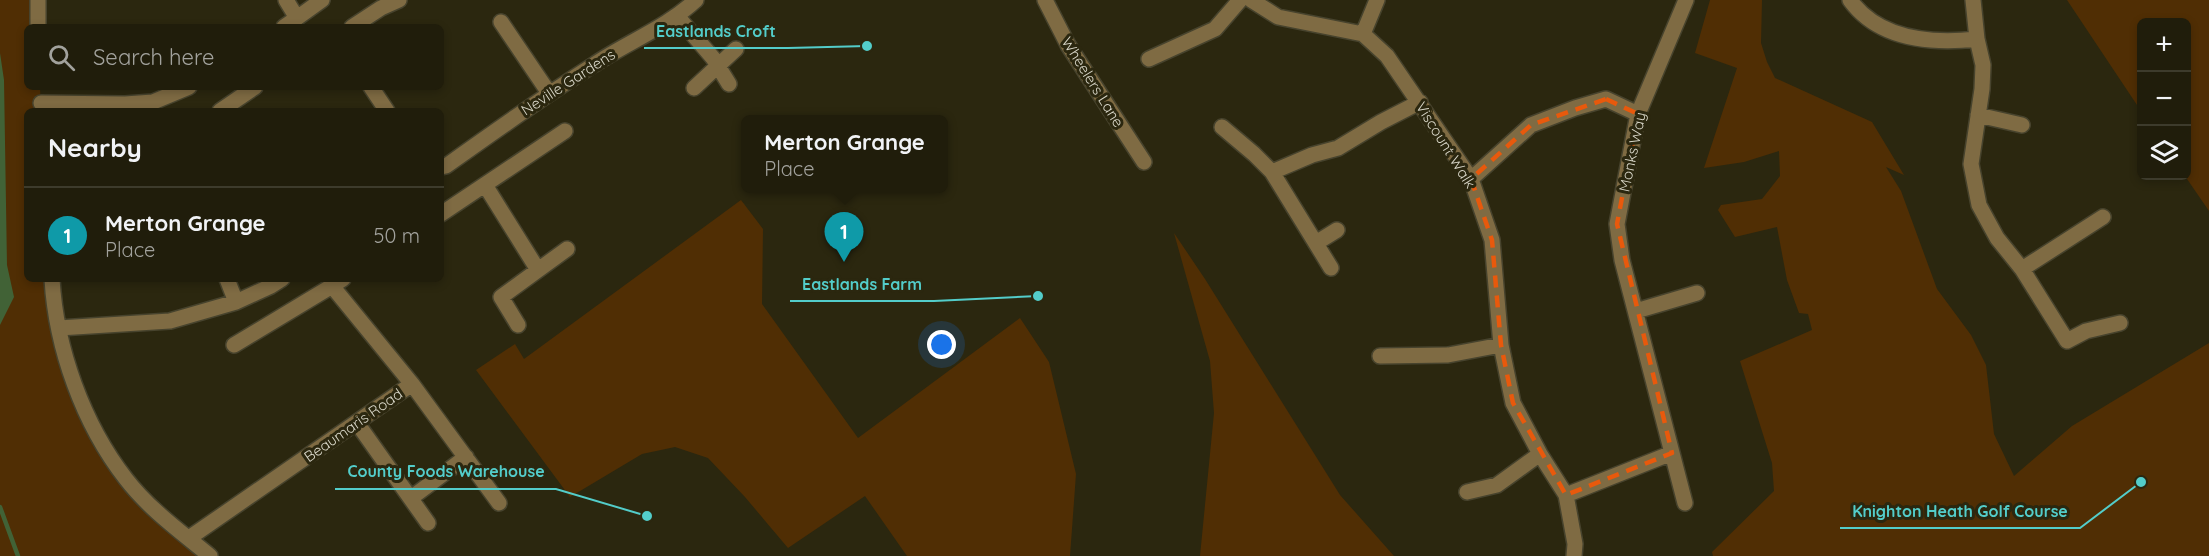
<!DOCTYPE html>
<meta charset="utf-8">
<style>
:root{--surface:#201d0b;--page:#282614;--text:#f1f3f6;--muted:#a2a29d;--line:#3d3b2c;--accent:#53cdca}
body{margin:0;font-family:Quicksand,sans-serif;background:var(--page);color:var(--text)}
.controls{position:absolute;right:18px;top:18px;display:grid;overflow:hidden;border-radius:9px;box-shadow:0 3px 9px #0003}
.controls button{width:54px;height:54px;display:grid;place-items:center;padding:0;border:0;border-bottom:2px solid var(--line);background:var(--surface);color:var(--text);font:30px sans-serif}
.you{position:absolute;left:942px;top:345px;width:21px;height:21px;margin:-15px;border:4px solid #fff;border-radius:50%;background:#1a73e8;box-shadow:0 0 0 9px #1a73e833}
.badge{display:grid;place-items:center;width:39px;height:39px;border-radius:50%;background:var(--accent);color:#fff;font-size:20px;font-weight:700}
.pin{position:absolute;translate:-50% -50px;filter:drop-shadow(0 2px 3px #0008)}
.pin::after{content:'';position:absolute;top:32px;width:21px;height:18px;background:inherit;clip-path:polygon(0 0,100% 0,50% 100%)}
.popup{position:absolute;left:741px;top:115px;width:207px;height:78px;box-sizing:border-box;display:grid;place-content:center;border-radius:9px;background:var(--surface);filter:drop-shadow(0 2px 4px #0005);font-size:20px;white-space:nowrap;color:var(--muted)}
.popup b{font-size:22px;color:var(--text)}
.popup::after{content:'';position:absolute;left:50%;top:100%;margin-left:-12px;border:12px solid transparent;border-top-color:var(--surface)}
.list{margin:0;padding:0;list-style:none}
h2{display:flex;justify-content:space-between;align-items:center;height:78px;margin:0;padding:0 24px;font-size:26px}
h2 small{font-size:20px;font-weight:400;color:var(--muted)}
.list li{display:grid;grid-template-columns:39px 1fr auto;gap:18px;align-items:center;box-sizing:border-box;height:96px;padding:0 24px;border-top:2px solid var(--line)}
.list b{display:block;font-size:22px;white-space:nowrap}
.list p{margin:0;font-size:20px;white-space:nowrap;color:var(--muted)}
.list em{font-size:20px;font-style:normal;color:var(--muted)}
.icon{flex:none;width:33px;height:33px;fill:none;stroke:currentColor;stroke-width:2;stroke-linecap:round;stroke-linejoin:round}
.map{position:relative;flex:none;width:2209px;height:556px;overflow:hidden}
.search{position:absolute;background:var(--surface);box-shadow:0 3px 9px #0003;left:24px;top:24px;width:420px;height:66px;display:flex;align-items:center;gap:15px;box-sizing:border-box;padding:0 21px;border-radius:9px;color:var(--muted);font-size:22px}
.panel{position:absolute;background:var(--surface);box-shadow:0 3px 9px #0003;left:24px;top:108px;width:420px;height:174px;border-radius:9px}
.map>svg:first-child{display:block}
.green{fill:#502e04}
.water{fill:#416236}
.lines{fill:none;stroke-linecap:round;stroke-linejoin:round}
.stream{stroke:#416236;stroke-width:4.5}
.minor-casing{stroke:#47432d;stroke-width:18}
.minor{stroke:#7f6b43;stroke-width:15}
.marked{fill:none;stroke:#e8590c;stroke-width:4.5;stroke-dasharray:12 8;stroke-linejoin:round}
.labels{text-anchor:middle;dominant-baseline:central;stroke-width:6;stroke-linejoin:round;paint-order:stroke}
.street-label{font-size:15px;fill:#d9d7c9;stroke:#2b270f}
.leader{fill:none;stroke:#53cdca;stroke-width:2}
.callout-dot{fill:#53cdca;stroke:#2b270f;stroke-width:2}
.callout-label{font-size:16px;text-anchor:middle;font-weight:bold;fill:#53cdca;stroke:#2b270f;stroke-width:6;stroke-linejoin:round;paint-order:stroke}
</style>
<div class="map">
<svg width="2209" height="556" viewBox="0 0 2209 556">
<rect width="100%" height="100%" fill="#2b270f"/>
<path class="green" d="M 0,0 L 38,0 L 38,27 L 27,27 L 27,87 L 40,87 L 41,111 L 27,111 L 27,279 L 52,279 L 75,389 L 126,480 L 210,556 L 0,556 Z
M 1710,0 L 1762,0 L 1761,43 L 1767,62 L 1775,78 L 1872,122 L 1904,175 L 1886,167 L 1901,191 L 1937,289 L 1971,335 L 1986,365 L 1994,434 L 2014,476 L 2072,426 L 2209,343 L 2209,556 L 1713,556 L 1712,552 L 1774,491 L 1772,463 L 1740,361 L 1812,330 L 1808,314 L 1799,313 L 1787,280 L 1777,227 L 1735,237 L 1718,210 L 1721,205 L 1762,199 L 1780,176 L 1779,151 L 1744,162 L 1704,168 L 1737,68 L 1695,53 Z
M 2067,0 L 2209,0 L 2209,211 L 2185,176 L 2186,22 L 2142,22 L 2141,111 Z
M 741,200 L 763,229 L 762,304 L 858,438 L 1020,318 L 1049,362 L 1076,474 L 1070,556 L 907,556 L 865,496 L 788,548 L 745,497 L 708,458 L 675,447 L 642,454 L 570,497 L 476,370 L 515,344 L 524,359 Z
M 1174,233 L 1205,279 L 1340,495 L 1394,556 L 1200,556 L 1214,413 L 1210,361 Z"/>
<path class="water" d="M 0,53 L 4,80 L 7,265 L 14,297 L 0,325 Z"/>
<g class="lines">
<path class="stream" d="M 0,507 L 18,556"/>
<g class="minor-casing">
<path id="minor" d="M 38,0 L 38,27
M 1045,0 L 1068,45 L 1144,162
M 1251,0 L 1278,17 L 1363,34 L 1387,56 L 1471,179 L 1492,240 L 1501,345 L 1513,403 L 1540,454 L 1566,495 L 1575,544 L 1574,556
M 1850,0 C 1879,40 1931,44 1977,39
M 1973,0 L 1977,39 L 1983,65 L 1982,89 L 1971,164 L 1979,205 L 1997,238 L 2022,269 L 2067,341 L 2086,331 L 2120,323
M 677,16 L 713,58 L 729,84
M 297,18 L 322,0
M 501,22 L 549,93
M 284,27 L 297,18 L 286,0
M 352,27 L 381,8 L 399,0
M 1363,34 L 1377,0
M 1149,59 L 1215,29 L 1240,0
M 371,87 L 387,111
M 694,88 L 736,49
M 41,103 L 125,104 L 153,102 L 189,87
M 220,111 L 255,87
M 1978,115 L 2022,125
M 1222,127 L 1254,154 L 1272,172 L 1331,268
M 441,167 L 446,166 C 495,131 544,96 595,64 C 628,42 667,27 696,0
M 1272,172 L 1312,155 L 1338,148 L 1381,122 L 1420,102
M 1471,179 L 1531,125 L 1575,108 L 1606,99 L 1638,114
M 485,185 L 538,270
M 441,214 L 565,131
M 1316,243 L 1337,230
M 2022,269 L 2103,217
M 52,279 C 56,348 83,424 126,479 C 149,509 181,532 210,556
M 227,279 L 236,302
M 1636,311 L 1697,293
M 518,325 L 501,297 L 567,249
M 59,328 L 170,321 L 236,302 L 271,286 L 282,279
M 234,345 L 332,286
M 1380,356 L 1448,355 L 1501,345
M 412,384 L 499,503
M 357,423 L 428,523
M 1467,492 L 1497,485 L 1540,454
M 1566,495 L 1672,453
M 411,498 L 466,457
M 1685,503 L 1622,260 L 1617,224 L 1638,114 L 1686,0
M 189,538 L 412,384 L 332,286 L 343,279"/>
</g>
<use href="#minor" class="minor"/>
</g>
<path class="marked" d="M 1606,99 L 1638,114 L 1617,224 L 1672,453 L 1566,495 L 1513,403 L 1501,345 L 1492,240 L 1471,179 L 1531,125 Z"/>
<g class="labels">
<g class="street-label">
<text transform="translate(568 82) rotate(-33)">Neville Gardens</text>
<text transform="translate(1093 82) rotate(58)">Wheelers Lane</text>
<text transform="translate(1446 145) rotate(58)">Viscount Walk</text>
<text transform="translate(1632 152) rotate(-78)">Monks Way</text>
<text transform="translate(353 425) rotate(-35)">Beaumaris Road</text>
</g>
</g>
<path class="leader" d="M867 46L788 48H644M1038 296L934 301H790M647 516L556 489H335M2141 482L2080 528H1840"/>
<g class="callout-dot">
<circle cx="867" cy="46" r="6"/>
<circle cx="1038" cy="296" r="6"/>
<circle cx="647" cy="516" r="6"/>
<circle cx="2141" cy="482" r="6"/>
</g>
<g class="callout-label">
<text x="716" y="37">Eastlands Croft</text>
<text x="862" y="290">Eastlands Farm</text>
<text x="446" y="477">County Foods Warehouse</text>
<text x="1960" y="517">Knighton Heath Golf Course</text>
</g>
</svg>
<div class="controls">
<button>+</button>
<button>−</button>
<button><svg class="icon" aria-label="layers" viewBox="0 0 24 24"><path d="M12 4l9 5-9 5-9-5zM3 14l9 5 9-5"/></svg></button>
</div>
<div class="you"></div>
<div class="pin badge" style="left:844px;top:262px;background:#0f9aa8">1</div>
<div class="popup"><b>Merton Grange</b>Place</div>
<div class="search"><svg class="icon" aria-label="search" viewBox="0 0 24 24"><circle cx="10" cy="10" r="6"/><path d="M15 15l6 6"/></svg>Search here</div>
<section class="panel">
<h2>Nearby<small></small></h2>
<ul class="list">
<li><span class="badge" style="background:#0f9aa8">1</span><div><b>Merton Grange</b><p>Place</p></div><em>50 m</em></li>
</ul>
</section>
</div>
